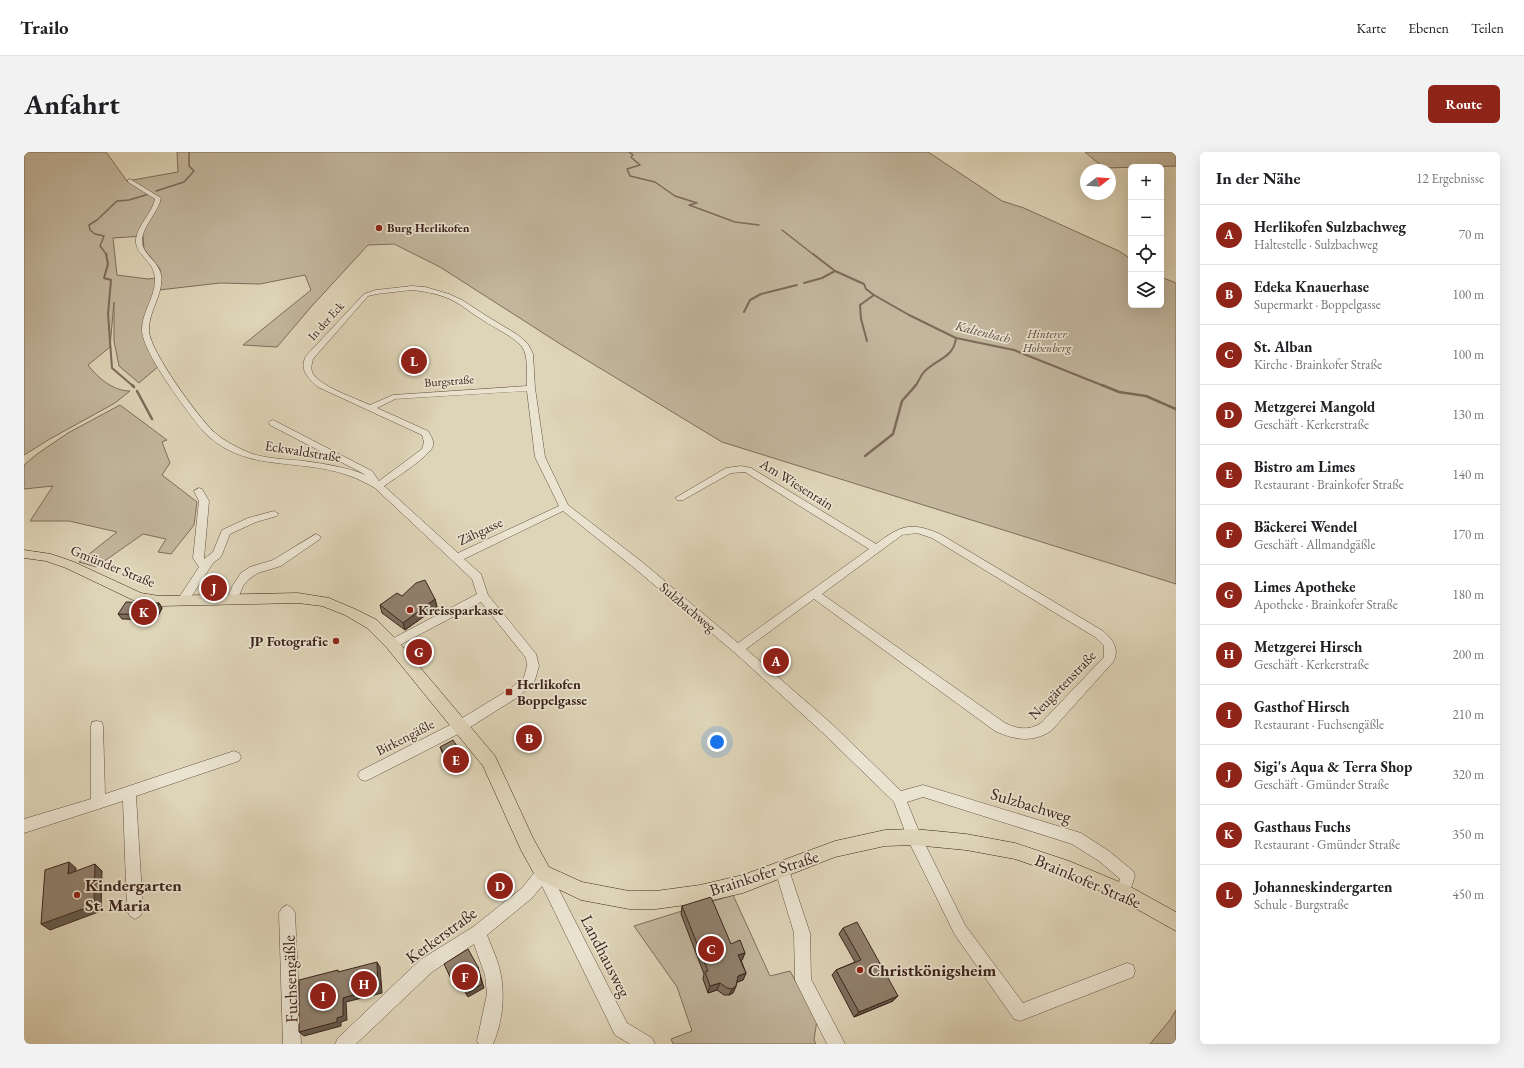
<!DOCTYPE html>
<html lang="de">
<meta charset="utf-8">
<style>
:root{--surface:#fff;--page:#f2f2f2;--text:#202124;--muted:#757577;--line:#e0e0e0;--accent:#8f2418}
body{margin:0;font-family:"EB Garamond",serif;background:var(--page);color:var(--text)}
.controls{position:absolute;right:12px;top:12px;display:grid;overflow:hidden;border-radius:6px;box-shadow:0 4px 16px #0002}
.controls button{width:36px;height:36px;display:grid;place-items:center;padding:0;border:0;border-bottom:1px solid var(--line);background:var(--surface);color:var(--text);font:20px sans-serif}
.compass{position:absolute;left:1056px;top:12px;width:36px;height:36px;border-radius:50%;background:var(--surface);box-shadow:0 4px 16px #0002;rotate:73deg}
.you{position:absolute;left:693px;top:590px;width:14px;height:14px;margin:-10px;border:3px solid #fff;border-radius:50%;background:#1a73e8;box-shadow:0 0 0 6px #1a73e833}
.badge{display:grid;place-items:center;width:26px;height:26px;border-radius:50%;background:var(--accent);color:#fff;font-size:13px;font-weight:700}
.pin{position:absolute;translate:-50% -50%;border:2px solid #fff;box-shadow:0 1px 4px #0006}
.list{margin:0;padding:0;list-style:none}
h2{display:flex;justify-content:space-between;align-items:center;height:52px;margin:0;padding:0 16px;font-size:17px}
h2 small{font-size:13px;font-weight:400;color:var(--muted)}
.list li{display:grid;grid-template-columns:26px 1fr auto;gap:12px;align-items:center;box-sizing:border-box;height:60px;padding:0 16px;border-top:1px solid var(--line)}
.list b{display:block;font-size:15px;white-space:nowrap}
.list p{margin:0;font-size:13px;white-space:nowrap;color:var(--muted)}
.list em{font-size:13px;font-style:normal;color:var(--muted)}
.icon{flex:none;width:22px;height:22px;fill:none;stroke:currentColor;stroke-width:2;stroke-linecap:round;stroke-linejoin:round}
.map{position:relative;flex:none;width:1152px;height:892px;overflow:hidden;border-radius:6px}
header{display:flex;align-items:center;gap:24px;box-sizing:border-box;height:56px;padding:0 20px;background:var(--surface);border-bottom:1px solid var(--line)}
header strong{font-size:19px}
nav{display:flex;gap:22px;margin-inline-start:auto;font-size:14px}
.intro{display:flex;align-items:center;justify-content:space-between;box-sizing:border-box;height:96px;padding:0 24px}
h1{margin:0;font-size:28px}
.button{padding:10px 18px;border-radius:6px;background:var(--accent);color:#fff;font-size:14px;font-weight:700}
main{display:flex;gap:24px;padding:0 24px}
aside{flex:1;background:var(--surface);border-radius:6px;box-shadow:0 4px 16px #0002}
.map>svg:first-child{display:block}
.green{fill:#c2b69d;stroke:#7f6d5c}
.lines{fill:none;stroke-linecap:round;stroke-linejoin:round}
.stream-far2{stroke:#7c6a59;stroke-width:1.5}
.stream-far1{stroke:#7c6a59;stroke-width:2}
.stream{stroke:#7c6a59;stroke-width:2.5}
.minor-casing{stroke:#645043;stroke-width:1}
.major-casing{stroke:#3c241c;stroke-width:1}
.minor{fill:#eae3d0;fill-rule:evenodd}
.major{fill:#ded4b7;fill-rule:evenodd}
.wall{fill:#7c6e5e;stroke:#3c241c}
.shaded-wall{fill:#655a4c;stroke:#3c241c}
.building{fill:#90806d;stroke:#3c241c}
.poi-dot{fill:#8f2418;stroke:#eae3d0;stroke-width:1.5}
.labels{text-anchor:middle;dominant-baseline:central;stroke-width:3.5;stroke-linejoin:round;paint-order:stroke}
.far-poi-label{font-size:12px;font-weight:bold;fill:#3c241c;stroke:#eae3d0;text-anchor:start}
.far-street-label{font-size:12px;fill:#3c241c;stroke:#eae3d0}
.far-park-label{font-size:12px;font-style:italic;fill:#5e483c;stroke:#eae3d0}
.far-water-label{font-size:13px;font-style:italic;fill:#5c473b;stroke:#eae3d0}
.street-label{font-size:14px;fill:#3c241c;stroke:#eae3d0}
.poi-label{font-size:14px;font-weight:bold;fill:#3c241c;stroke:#eae3d0;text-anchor:start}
.near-street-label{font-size:17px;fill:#3c241c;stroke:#eae3d0}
.near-poi-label{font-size:17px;font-weight:bold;fill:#3c241c;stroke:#eae3d0;text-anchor:start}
</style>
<header>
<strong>Trailo</strong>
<nav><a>Karte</a><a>Ebenen</a><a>Teilen</a></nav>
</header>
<div class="intro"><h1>Anfahrt</h1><a class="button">Route</a></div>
<main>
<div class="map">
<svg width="1152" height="892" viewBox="0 0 1152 892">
<rect width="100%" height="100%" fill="#ded4b7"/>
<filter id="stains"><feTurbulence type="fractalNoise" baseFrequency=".005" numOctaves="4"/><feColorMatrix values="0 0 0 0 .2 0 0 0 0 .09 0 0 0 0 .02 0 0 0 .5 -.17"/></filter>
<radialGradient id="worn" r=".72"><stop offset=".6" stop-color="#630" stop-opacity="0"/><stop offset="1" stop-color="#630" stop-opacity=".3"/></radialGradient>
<path class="green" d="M 0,0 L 82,0 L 103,29 L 154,20 L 153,0 L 904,0 L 978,49 L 1000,56 L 1095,99 L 1107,107 L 1107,153 L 1137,153 L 1137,125 L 1152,131 L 1152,432 L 698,290 L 541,195 L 416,115 L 370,92 L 344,93 L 287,155 L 253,195 L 219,193 L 287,138 L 281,123 L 236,132 L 196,131 L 135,138 L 136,117 L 120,97 L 119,84 L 89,86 L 93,123 L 124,127 L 132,126 L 131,137 L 121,171 L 136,213 L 115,231 L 95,214 L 90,189 L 90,150 L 86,195 L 64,213 C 74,226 89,239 106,239 L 91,251 L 26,287 L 0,303 Z
M 1061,0 L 1152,0 L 1152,14 L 1080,16 Z
M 96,253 L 143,288 L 138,290 L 146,311 L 138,323 L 173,350 L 170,373 L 147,402 L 134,400 L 142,387 L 119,382 L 72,415 L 55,410 L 93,380 L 45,369 L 6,369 L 29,334 L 0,337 L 0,313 L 13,302 L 44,281 Z
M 709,743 L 746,824 L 766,819 L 793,868 L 790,888 L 792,892 L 649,892 L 647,887 L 668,879 L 653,835 L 610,774 Z
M 1152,858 L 1152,892 L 1126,892 L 1146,868 Z"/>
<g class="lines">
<path class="stream-far2" d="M 605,0 L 609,3 L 607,5 L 608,6 L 616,13 L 603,17 L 606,24 L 631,30 L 651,44 L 673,51 L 665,53 L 711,70 L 735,73
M 132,39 L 160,30 L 170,19 L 165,14 L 165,0
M 758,78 L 790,103
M 83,103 L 76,94 L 80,84 L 71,82 L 66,78 L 65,73 L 73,68 L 93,49 L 105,48 L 125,42"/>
<path class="stream-far1" d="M 82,102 L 84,112 L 80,126 L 87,128 L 84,162 L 88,216 L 109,234
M 789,102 L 811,119 L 840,132 L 842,137 L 850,143 L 885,163 L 932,186 L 990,198 L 1080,234
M 780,131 L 798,126 L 811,119
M 720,160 L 726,148 L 737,142 L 773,133
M 843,189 L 837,167 L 836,153 L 850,143
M 891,234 C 895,230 896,224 900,220 C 912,207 930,206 932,186"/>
<path class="stream" d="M 108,233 L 110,235
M 1078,233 L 1095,240 L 1122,244 L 1152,257
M 113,239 L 128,267
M 841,304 L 869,282 L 878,249 L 892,233"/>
<g class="minor-casing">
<path id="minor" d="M 106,27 L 137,46 C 134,61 120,72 118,87 C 116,101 135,109 137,123 C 140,143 124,159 125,179 C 126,199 174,265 190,280 C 200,289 214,296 226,301 C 243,307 262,307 280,309 C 301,312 322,315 342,323 L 246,273 L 245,271 L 246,269 L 249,268 L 348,319 L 355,329 L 398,297 L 400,290 L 398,283 L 294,235 C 284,226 275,218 282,204 L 340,142 L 352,138 L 388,134 L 401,135 L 425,142 L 438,148 L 461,163 L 494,183 L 504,192 L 509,202 L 511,236 L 521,305 L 544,353 L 617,409 L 714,491 L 845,397 L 721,320 L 707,321 L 659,348 L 653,348 L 651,346 L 702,316 L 717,314 L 727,316 L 852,392 C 876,374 886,369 916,382 L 1079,479 C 1089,488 1096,497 1089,510 L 1027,579 C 1008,591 991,588 971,579 L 790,447 L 722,497 L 809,573 L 877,639 L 899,633 L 1057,681 L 1085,699 L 1109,719 L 1111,724 L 1104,745 L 1099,747 L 1094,745 L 1092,740 L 1096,727 L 1075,709 L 1048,692 L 899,645 L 883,650 L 896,682 L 941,773 L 999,851 L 1103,811 L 1109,813 L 1111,819 L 1109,825 L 996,869 L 990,867 L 931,783 L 885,690 L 870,650 L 799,581 L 710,500 L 609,415 L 539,359 L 440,407 L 457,422 L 464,443 L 512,502 L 515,514 L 511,528 L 509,531 L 494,545 L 440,579 L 346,627 L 341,629 L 336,627 L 334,623 L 336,619 L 430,571 L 486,537 L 500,525 L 503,514 L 502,506 L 457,450 L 372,495 L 368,496 L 364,495 L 362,492 L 364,489 L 453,442 L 448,427 L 351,336 C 342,331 333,326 323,323 C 273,305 219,322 178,278 C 163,259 117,199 118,177 C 118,158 135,141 130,121 C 128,109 110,101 112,87 C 114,72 128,62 131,47 L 104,30 L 104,28 ZM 388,138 C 399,139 410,141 421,145 C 435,150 445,160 457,167 C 470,176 488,183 498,195 C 505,204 502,223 503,234 L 369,243 L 346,253 C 331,246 298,235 289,222 C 286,217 288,211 289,207 L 344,144 L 353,142 ZM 503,239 L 511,305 L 535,354 L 434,401 L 360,334 C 370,327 406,304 409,294 C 410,288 407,284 404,279 L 353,256 L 371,247 ZM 893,381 L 908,386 L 1071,485 L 1080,494 L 1080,505 L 1017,571 C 1005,579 993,577 981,571 L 798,442 L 878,383 Z
M 175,336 L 178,337 L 185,349 L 180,407 L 189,400 L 198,378 L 224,366 L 250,359 L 255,362 L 253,364 L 232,370 L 206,382 L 197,405 L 189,411 L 162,453 L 154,453 L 152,450 L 175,415 L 169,406 L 175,349 L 170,339 Z
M 292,382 L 297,385 L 296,387 L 257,414 L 234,421 L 225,427 L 219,434 L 212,451 L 204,451 L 202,448 L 209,433 L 217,421 L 226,415 L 249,408 Z
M 73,569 L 78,570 L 79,574 L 81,642 L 210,599 L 215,601 L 217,605 L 215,609 L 112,644 L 119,759 L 116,764 L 111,767 L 106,764 L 103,759 L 99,649 L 0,681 L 0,667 L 67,647 L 67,574 L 68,570 Z
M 758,711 L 763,713 L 765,718 L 786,781 L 787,827 L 821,892 L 803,892 L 771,828 L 770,781 L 751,718 L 753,713 Z
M 519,714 L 524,716 L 603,871 L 628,886 L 631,892 L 606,892 L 591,883 L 518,734 L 508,746 L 463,783 C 468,796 475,810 477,824 C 481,845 478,872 469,892 L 455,892 L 453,889 L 463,842 L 461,823 L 450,792 L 408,820 L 332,892 L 311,892 L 314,886 L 396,808 L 449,775 L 498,736 L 514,716 Z
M 263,753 L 268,756 L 271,761 L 277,892 L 259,892 L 255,761 L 258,756 Z"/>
</g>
<g class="major-casing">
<path id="major" d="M 0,398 L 27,402 L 50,410 L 117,441 L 135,444 L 274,441 L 305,446 L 331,457 L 353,468 L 373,488 L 471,604 L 509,686 L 525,715 L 558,730 L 605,739 L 632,739 L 676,733 L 719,723 L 811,689 L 861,678 L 890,677 L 942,682 L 991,691 L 1045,709 L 1105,734 L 1152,760 L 1152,779 L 1093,746 L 1043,725 L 991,707 L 942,698 L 890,693 L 861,694 L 811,705 L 719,741 L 676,751 L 632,757 L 605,757 L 557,748 L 513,727 L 497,698 L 459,614 L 363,496 L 343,476 L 321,463 L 298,454 L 274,451 L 135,454 L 109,448 L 42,416 L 22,409 L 0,406 Z"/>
</g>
<use href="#minor" class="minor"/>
<use href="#major" class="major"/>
</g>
<path class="wall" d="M 378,444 L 411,447 L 413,455 L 381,478 L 358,461 L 356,453 Z
M 135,451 L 138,456 L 132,468 L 98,467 L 94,462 Z
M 416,595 L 444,614 L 431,621 L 418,600 Z
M 658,754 L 707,792 L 721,801 L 718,808 L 717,808 L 722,821 L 719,828 L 713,830 L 712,834 L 709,841 L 705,843 L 700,843 L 693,838 L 684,841 L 679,827 L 680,822 L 657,762 Z
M 819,776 L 874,844 L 869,849 L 830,865 L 808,823 L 812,818 L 831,810 L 815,782 Z"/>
<path class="shaded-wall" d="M 411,447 L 413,455 L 381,478 L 379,471 Z
M 135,451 L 138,456 L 132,468 L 128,463 Z
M 443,609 L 444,614 L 431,621 L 430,617 Z
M 45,710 L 52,716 L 52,728 L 44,722 Z
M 71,712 L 78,719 L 77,759 L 26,778 L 17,772 Z
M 721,801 L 718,808 L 712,810 L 714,803 Z
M 353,810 L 356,815 L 358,841 L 322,850 L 323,868 L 317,870 L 317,874 L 280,884 L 275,880 L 313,866 L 319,846 Z
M 454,815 L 460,836 L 444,845 L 442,842 Z
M 722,821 L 719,828 L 711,831 L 714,824 Z
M 435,827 L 437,831 L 430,835 L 429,831 Z
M 696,831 L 693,838 L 684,841 L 686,834 Z
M 712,834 L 709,841 L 705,843 L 708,837 Z
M 874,844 L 869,849 L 830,865 L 835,860 Z"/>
<path class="building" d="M 401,428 L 411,447 L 379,471 L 356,453 L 373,441 L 378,444 L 392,431 Z
M 102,450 L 135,451 L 128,463 L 94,462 Z
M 429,588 L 443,609 L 430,617 L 416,595 Z
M 45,710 L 44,722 L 71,712 L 70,753 L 17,772 L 21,718 Z
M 687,745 L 707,792 L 716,788 L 721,801 L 714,803 L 722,821 L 714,824 L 712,834 L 708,837 L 703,836 L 696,831 L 686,834 L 681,820 L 684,819 L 658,754 Z
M 833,770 L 874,844 L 835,860 L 812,818 L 837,808 L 819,776 Z
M 444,797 L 454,815 L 458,832 L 442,842 L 435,827 L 429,831 L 420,812 Z
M 353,810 L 354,836 L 319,846 L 319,864 L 313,866 L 313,870 L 275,880 L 275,828 L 314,818 L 314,820 Z"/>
<g class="poi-dot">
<circle cx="355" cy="76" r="4"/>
<circle cx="386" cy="458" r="4"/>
<circle cx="312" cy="489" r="4"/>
<rect x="481" y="536" width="8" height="8" rx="2"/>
<circle cx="53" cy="743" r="4"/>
<circle cx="836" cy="818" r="4"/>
</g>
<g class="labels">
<g class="far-poi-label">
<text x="363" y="76">Burg Herlikofen</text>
</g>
<g class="far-street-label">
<text transform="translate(302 169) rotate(-48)">In der Eck</text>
<text transform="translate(425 229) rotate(-4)">Burgstraße</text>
</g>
<g class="far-park-label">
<text x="1023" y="182">Hinterer<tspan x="1023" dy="14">Hohenberg</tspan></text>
</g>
<g class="far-water-label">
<text transform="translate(959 180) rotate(14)">Kaltenbach</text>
</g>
<g class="street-label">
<text transform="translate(279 299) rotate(9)">Eckwaldstraße</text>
<text transform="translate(773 332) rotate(32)">Am Wiesenrain</text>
<text transform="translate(456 379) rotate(-25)">Zähgasse</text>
<text transform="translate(89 414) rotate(22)">Gmünder Straße</text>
<text transform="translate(664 455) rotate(40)">Sulzbachweg</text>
<text transform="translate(1038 533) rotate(-46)">Neugärtenstraße</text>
<text transform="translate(381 585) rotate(-27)">Birkengäßle</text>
</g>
<g class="poi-label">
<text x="394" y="458">Kreissparkasse</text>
<text x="304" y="489" text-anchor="end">JP Fotografie</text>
<text x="493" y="532">Herlikofen<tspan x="493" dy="16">Boppelgasse</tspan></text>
</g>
<g class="near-street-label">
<text transform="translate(1007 653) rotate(17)">Sulzbachweg</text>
<text transform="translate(740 721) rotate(-18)">Brainkofer Straße</text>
<text transform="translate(1064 729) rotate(23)">Brainkofer Straße</text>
<text transform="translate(417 783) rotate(-36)">Kerkerstraße</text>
<text transform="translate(582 804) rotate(63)">Landhausweg</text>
<text transform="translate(266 827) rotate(-92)">Fuchsengäßle</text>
</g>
<g class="near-poi-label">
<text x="61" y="733">Kindergarten<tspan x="61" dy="20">St. Maria</tspan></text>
<text x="844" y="818">Christkönigsheim</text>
</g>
</g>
<rect width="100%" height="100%" filter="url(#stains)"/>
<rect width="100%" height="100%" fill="url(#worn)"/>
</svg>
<div class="controls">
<button>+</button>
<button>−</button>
<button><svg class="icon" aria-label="locate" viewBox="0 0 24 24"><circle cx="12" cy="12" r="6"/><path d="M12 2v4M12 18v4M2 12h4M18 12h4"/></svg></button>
<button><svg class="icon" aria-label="layers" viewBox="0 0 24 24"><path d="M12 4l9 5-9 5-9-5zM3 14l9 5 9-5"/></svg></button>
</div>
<svg class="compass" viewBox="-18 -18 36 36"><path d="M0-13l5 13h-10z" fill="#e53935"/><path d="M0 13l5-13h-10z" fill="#757577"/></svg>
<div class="you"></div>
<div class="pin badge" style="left:752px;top:509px">A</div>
<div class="pin badge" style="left:505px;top:586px">B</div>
<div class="pin badge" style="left:687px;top:797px">C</div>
<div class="pin badge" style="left:476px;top:734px">D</div>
<div class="pin badge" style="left:432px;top:608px">E</div>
<div class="pin badge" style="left:441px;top:825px">F</div>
<div class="pin badge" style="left:395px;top:500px">G</div>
<div class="pin badge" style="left:340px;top:832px">H</div>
<div class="pin badge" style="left:299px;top:844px">I</div>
<div class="pin badge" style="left:190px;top:436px">J</div>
<div class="pin badge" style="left:120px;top:460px">K</div>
<div class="pin badge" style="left:390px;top:209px">L</div>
</div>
<aside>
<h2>In der Nähe<small>12 Ergebnisse</small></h2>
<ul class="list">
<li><span class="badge">A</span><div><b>Herlikofen Sulzbachweg</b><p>Haltestelle · Sulzbachweg</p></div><em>70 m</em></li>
<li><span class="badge">B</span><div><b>Edeka Knauerhase</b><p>Supermarkt · Boppelgasse</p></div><em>100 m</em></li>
<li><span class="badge">C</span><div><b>St. Alban</b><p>Kirche · Brainkofer Straße</p></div><em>100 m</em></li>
<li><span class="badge">D</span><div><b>Metzgerei Mangold</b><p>Geschäft · Kerkerstraße</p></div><em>130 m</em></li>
<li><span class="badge">E</span><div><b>Bistro am Limes</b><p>Restaurant · Brainkofer Straße</p></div><em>140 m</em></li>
<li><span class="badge">F</span><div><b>Bäckerei Wendel</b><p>Geschäft · Allmandgäßle</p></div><em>170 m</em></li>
<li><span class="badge">G</span><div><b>Limes Apotheke</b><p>Apotheke · Brainkofer Straße</p></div><em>180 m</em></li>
<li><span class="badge">H</span><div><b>Metzgerei Hirsch</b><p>Geschäft · Kerkerstraße</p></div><em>200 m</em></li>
<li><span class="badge">I</span><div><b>Gasthof Hirsch</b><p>Restaurant · Fuchsengäßle</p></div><em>210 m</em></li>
<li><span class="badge">J</span><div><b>Sigi's Aqua &amp; Terra Shop</b><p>Geschäft · Gmünder Straße</p></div><em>320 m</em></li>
<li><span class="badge">K</span><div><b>Gasthaus Fuchs</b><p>Restaurant · Gmünder Straße</p></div><em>350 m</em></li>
<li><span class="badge">L</span><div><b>Johanneskindergarten</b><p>Schule · Burgstraße</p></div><em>450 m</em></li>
</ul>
</aside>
</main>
